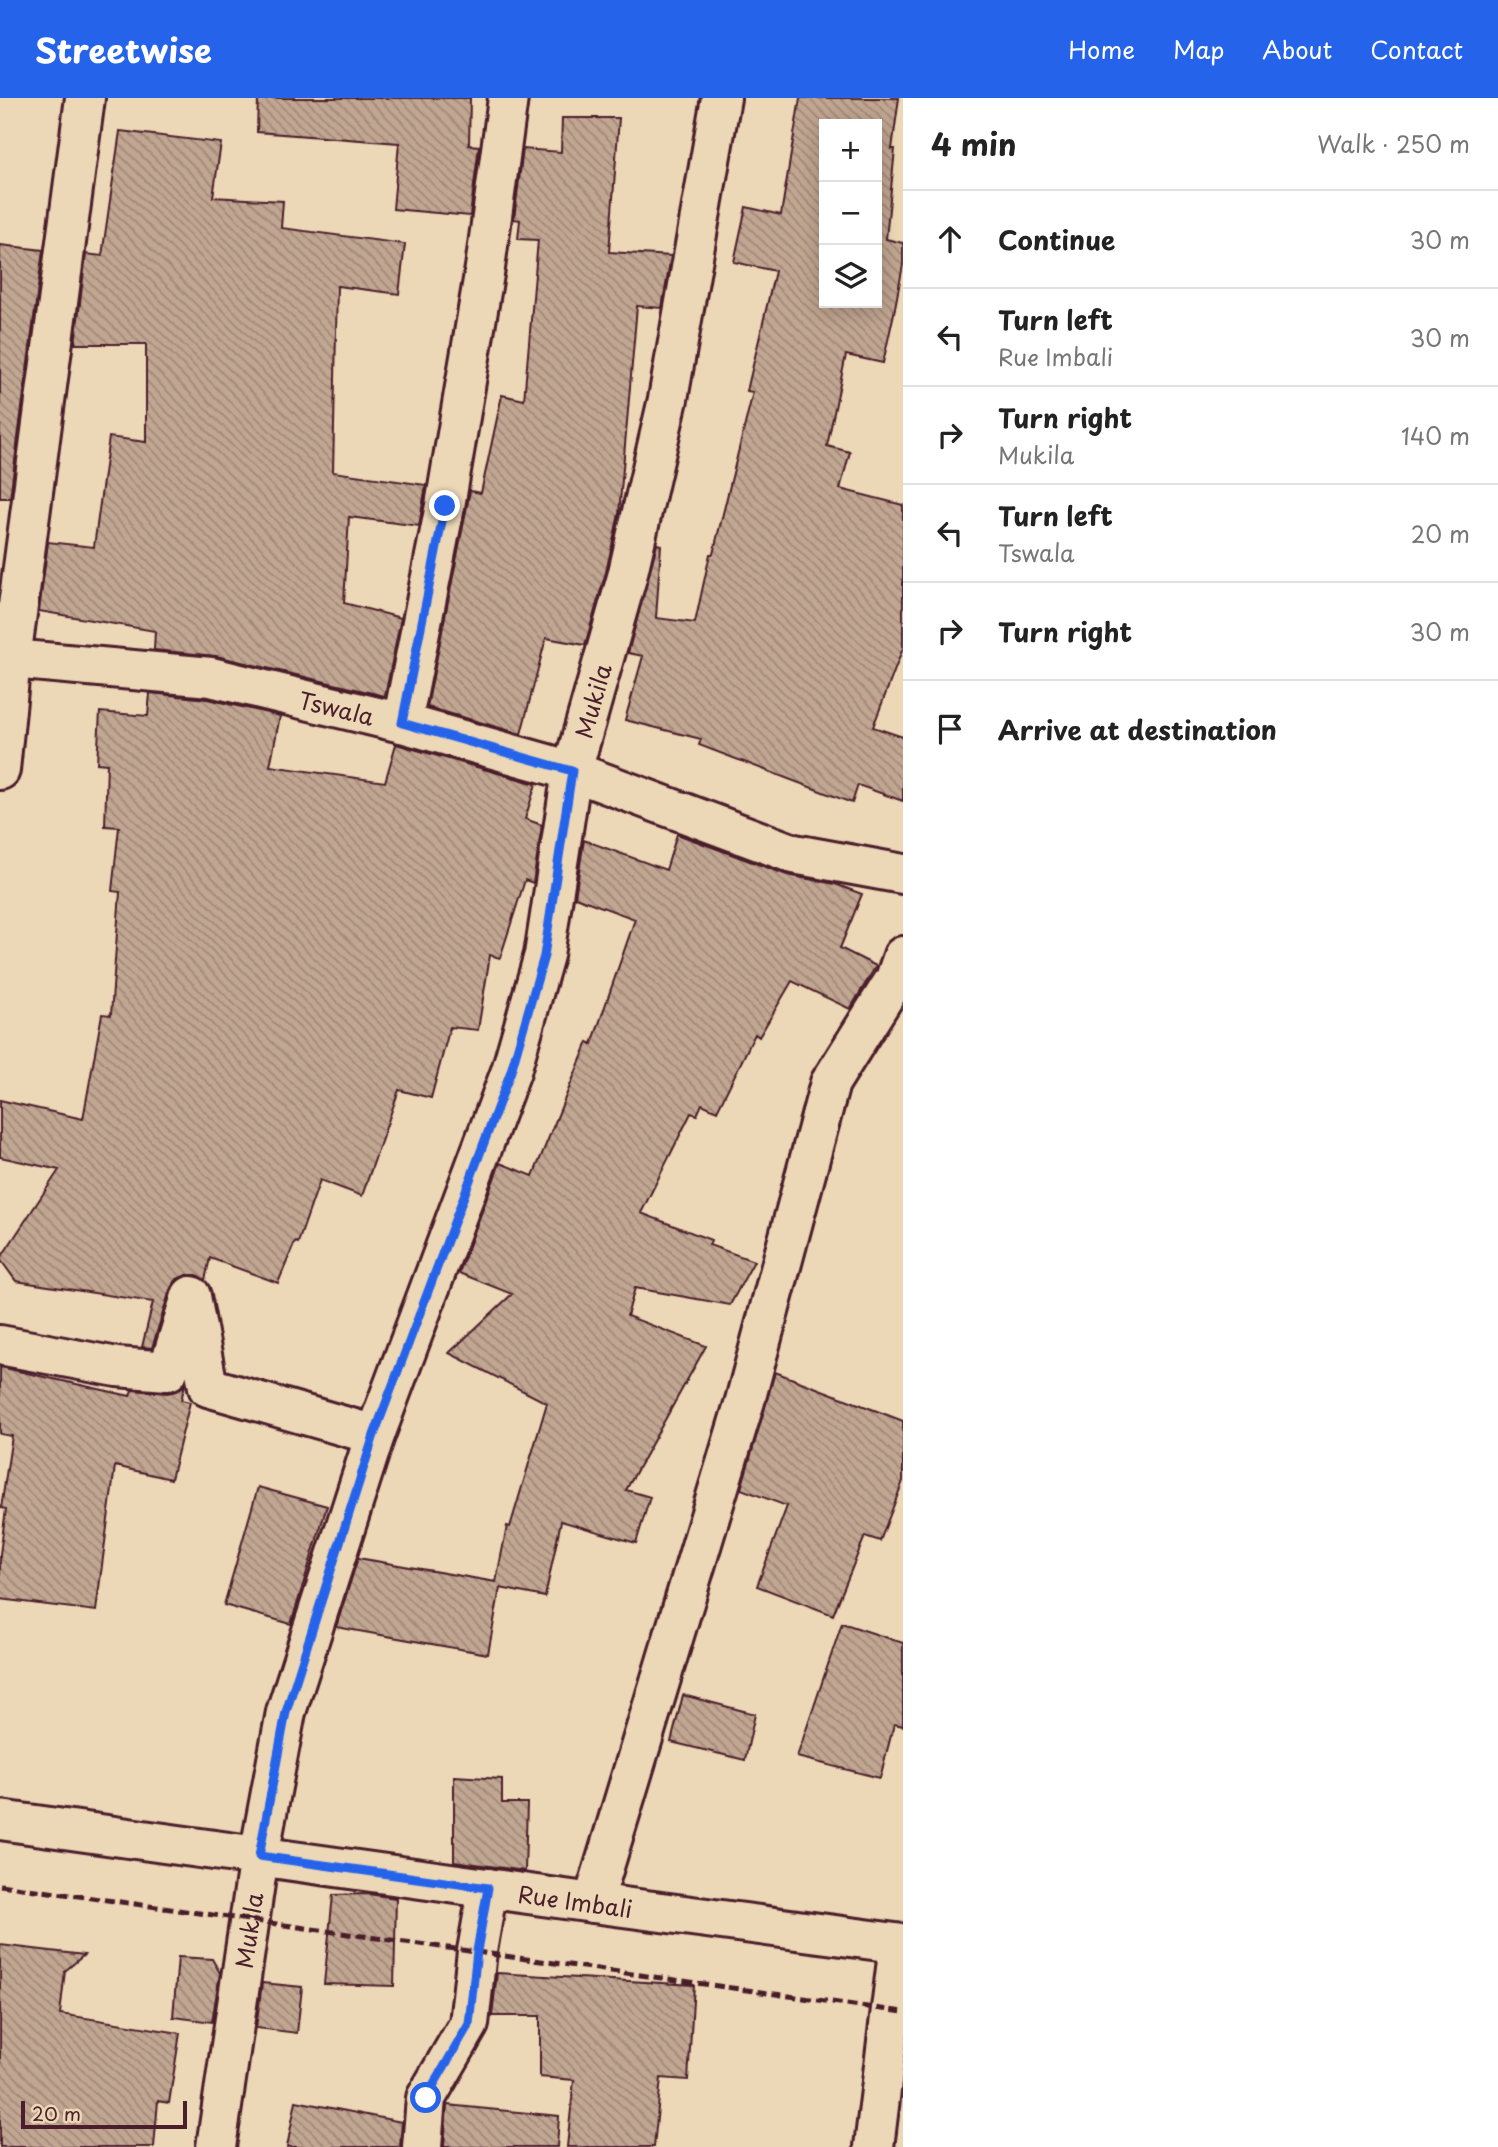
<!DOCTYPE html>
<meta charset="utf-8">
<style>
:root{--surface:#fff;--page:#f6f6f6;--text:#222;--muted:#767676;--line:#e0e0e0;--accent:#2563eb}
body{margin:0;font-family:"Playpen Sans",sans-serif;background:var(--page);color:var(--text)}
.controls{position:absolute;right:21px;top:21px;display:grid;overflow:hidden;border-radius:0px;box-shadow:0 4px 18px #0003}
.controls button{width:63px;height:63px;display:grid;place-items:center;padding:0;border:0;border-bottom:2px solid var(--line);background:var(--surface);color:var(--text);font:35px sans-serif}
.scale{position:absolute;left:21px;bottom:18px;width:166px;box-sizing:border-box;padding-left:7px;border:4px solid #4a1f2b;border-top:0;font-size:19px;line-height:24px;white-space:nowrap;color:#4a1f2b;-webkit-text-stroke:5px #ecd7b6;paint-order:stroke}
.stop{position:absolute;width:21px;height:21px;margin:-16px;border:5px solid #2563eb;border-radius:50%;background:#fff}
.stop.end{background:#2563eb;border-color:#fff;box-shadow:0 2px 7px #0008}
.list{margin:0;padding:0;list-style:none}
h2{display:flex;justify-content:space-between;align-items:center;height:91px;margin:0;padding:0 28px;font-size:30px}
h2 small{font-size:23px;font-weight:400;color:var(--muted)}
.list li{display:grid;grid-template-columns:46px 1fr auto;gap:21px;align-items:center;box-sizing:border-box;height:98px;padding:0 28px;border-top:2px solid var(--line)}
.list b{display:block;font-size:26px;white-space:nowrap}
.list p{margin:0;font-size:23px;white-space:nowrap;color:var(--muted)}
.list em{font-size:23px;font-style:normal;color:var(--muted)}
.icon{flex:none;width:38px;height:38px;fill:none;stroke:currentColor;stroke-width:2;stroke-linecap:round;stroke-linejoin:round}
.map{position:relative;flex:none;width:903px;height:2049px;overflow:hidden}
header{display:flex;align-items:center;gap:42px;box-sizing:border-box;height:98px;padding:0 35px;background:var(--accent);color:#fff}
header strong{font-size:33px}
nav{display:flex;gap:38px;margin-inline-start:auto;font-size:24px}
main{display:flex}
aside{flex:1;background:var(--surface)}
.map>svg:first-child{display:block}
.building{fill:url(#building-back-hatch);stroke:#4a1f2b;stroke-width:2;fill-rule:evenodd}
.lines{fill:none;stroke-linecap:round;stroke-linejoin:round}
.street-casing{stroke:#4a1f2b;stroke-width:44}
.street{stroke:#ecd7b6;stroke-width:38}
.rail{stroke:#4a1f2b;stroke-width:5;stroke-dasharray:10 5;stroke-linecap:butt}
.route{stroke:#2563eb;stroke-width:9}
.labels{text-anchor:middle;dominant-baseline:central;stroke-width:5;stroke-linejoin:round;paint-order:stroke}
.street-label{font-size:23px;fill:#4a1f2b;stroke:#ecd7b6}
</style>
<header>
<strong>Streetwise</strong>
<nav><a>Home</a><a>Map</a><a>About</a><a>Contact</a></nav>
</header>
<main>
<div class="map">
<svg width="903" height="2049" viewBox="0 0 903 2049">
<defs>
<pattern id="building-back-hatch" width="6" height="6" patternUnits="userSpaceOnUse" patternTransform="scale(1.75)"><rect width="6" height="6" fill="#c1a691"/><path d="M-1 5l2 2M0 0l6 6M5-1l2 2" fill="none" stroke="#9f8777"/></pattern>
</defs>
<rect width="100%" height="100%" fill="#ecd7b6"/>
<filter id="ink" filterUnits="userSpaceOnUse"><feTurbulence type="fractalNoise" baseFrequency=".0143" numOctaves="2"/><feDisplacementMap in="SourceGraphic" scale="14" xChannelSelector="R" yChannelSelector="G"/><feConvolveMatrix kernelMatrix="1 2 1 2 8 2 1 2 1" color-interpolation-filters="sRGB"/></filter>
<g filter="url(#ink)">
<path class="building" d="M 258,0 L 470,0 L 469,47 L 479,48 L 470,118 L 393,111 L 399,45 L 257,34 Z
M 800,0 L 899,0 L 892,51 L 895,51 L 886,141 L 903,145 L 903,167 L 894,215 L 883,265 L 846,257 L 827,348 L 850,354 L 840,391 L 903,407 L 903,550 L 873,629 L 903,639 L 903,703 L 858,687 L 852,705 L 699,647 L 701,641 L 625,622 L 643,558 L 628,555 L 657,446 L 661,447 L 656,520 L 695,525 L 710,456 L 713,456 L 753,294 L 747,293 L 775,173 L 734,164 L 746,109 L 781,117 ZM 824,26 L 877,26 L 877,205 L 824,205 Z
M 562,20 L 619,20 L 609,154 L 671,158 L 662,210 L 637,208 L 619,416 L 606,474 L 585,547 L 546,540 L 521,636 L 427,609 L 470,393 L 481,395 L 502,297 L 524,302 L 538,142 L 518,141 L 520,122 L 514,121 L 523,51 L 561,54 Z
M 120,33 L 221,45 L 213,99 L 283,103 L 281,130 L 405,146 L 399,196 L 337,188 L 333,374 L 426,387 L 419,428 L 349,419 L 344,505 L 401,520 L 385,598 L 216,558 L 154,552 L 155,533 L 39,513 L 48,444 L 94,449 L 109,339 L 146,344 L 146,246 L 75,246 L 86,156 L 102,158 Z
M 0,147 L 43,152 L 10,400 L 0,400 Z
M 150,595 L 207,601 L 280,618 L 270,668 L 385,684 L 396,646 L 536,686 L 525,721 L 542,727 L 533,785 L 525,782 L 500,860 L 490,857 L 478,932 L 450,929 L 431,1000 L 399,992 L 362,1098 L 320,1082 L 298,1145 L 295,1144 L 278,1185 L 210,1160 L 205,1182 L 197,1177 L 187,1177 L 177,1181 L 170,1192 L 152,1250 L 142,1249 L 153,1204 L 16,1183 L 0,1161 L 59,1072 L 0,1059 L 0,1002 L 83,1021 L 102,916 L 111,917 L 120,794 L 112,793 L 119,729 L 105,728 L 107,666 L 97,665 L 100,614 L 148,618 Z
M 677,736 L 787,777 L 835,786 L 862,796 L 840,850 L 876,868 L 850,911 L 792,883 L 759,939 L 755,936 L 717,1013 L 702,1006 L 697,1017 L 691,1015 L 641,1115 L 711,1142 L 709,1147 L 754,1163 L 730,1207 L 635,1190 L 627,1218 L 706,1248 L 626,1392 L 650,1399 L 636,1445 L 561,1423 L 545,1499 L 500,1490 L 488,1556 L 336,1529 L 358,1460 L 496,1484 L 507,1428 L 510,1429 L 547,1305 L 449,1255 L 512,1196 L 459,1175 L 500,1065 L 533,1078 L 588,944 L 592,946 L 635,821 L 575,799 L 584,742 L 666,772 Z
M 0,1269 L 130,1298 L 132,1292 L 167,1295 L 176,1293 L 185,1287 L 181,1302 L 190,1304 L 171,1381 L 115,1368 L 96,1513 L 0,1501 L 0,1456 L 6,1411 L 1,1410 L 12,1338 L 0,1336 Z
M 775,1274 L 903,1323 L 903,1383 L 880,1443 L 865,1438 L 833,1517 L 757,1488 L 787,1408 L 741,1391 Z
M 258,1389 L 327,1408 L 291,1526 L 224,1507 Z
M 842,1525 L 903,1545 L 903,1628 L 894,1626 L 880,1680 L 797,1659 Z
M 683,1597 L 755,1616 L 745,1662 L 671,1644 Z
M 454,1678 L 502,1681 L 502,1705 L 527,1705 L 525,1773 L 454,1763 Z
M 368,1796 L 396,1800 L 394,1888 L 324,1886 L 333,1797 Z
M 0,1847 L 84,1857 L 65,1873 L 60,1916 L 180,1935 L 169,2005 L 158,2003 L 154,2049 L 0,2049 Z
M 178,1859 L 212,1861 L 220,1875 L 212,1924 L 173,1919 Z
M 497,1875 L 694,1887 L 688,1982 L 661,1980 L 654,2049 L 567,2049 L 574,1982 L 540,1979 L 540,1918 L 492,1918 Z
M 262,1885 L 302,1889 L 297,1935 L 256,1930 Z
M 296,2003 L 402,2024 L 400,2049 L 287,2049 Z
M 447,2007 L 559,2018 L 557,2049 L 444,2049 Z"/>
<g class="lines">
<g class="street-casing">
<g id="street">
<path id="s1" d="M 0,560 L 211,579 L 402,625 L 572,673 L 794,756 L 903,776"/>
<path d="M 402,625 L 445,408 L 485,170 L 508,0"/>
<path d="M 0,672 L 11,561 L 85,0"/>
<path d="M 0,1247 L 117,1269 L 168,1273 L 191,1198 L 208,1289 L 375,1337"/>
<path id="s2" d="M 0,1722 L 593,1805 L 903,1846"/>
<path d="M 593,1805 L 745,1303 L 830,985 L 895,881 L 903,858"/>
<path id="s3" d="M 216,2049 L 259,1758 L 286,1614 L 375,1337 L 511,973 L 544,857 L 572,673 L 627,479 L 668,301 L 721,0"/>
<path d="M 422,2049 L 426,2000 L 469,1926 L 477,1853 L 488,1790"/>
<path d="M 874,2049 L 899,1846"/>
</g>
</g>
<use href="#street" class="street"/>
<path class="rail" d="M 0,1787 L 903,1914"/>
</g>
</g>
<g class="lines" filter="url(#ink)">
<path class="route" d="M 426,2000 L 469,1926 L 477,1853 L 488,1790 L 259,1758 L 286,1614 L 374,1337 L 511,973 L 544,858 L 572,673 L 402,625 L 445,408"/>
</g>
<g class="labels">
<g class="street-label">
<text stroke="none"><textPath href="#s3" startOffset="1500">Mukila</textPath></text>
<text stroke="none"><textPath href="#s1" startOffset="341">Tswala</textPath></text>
<text stroke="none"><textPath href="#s2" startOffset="581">Rue Imbali</textPath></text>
<text stroke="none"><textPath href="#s3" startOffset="219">Mukila</textPath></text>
</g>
</g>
</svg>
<div class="controls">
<button>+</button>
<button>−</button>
<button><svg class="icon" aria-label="layers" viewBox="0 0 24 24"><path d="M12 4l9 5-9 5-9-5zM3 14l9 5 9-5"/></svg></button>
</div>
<div class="scale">20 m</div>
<div class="stop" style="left:426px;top:2000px"></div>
<div class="stop end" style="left:445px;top:408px"></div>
</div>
<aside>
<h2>4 min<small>Walk · 250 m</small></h2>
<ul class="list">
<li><svg class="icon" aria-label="ahead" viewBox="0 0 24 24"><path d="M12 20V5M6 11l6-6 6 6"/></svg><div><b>Continue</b></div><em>30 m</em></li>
<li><svg class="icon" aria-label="left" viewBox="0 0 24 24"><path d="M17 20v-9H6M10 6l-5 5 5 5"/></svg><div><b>Turn left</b><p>Rue Imbali</p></div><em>30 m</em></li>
<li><svg class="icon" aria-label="right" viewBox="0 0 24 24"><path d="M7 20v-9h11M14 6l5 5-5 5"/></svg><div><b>Turn right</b><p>Mukila</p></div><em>140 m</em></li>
<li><svg class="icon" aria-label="left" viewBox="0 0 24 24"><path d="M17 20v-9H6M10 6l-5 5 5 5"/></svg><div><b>Turn left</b><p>Tswala</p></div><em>20 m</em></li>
<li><svg class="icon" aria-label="right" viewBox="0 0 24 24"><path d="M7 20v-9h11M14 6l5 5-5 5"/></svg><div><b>Turn right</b></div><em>30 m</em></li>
<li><svg class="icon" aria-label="arrive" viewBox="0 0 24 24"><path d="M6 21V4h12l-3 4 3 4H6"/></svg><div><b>Arrive at destination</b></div></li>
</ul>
</aside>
</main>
